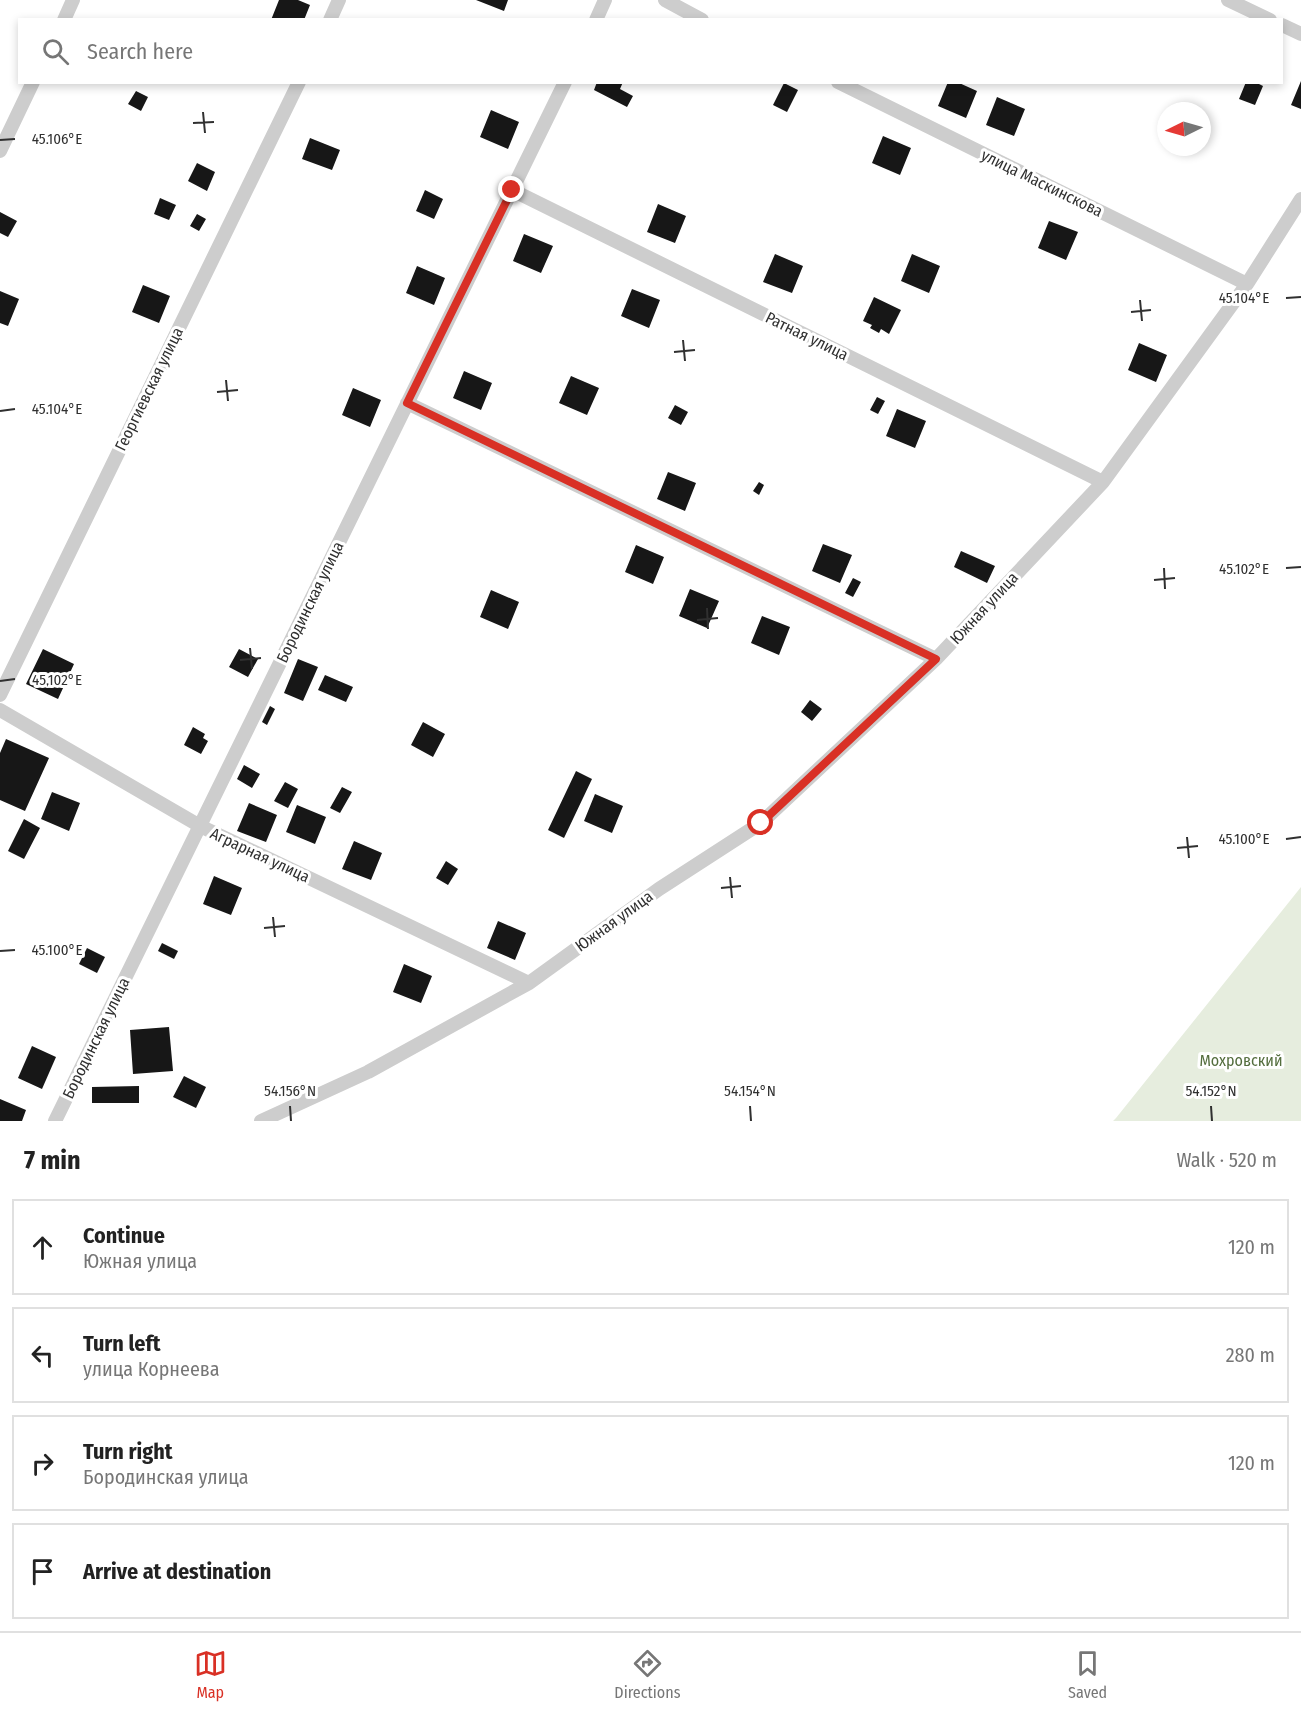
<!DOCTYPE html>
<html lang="en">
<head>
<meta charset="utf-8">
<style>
  :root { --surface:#fff; --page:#f2f2f2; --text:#222; --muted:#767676; --line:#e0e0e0; --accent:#d93025 }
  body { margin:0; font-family:"Fira Sans Condensed",sans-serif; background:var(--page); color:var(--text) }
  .compass { position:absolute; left:1157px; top:102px; width:54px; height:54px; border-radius:50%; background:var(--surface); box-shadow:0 3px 9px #0003; rotate:265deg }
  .stop { position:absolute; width:18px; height:18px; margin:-14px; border:4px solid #d93025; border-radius:50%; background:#fff }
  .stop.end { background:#d93025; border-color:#fff; box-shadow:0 2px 6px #0008 }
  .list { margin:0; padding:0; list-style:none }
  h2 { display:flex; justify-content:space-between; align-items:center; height:78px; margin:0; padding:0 24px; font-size:26px }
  h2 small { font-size:20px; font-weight:400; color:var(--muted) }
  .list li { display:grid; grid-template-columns:39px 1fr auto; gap:18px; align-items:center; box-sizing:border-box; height:96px; margin:0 12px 12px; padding:0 12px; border:2px solid var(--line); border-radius:0px }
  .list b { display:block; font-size:22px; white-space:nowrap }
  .list p { margin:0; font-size:20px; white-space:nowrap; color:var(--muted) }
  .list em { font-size:20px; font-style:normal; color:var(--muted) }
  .icon { flex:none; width:33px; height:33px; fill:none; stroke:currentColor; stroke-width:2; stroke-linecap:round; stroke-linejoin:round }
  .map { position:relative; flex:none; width:1301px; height:1121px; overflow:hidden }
  .search { position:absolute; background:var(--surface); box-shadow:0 3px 9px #0003; left:18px; right:18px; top:18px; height:66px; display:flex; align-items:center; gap:15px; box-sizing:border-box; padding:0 21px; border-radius:0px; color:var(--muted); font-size:22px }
  .sheet { height:510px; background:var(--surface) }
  nav { display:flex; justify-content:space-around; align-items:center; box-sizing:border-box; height:84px; border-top:2px solid var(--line); background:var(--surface); font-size:16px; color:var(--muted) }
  nav a { display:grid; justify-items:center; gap:3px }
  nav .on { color:var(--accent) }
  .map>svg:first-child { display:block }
  .green { fill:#e6edde }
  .building { fill:#171717 }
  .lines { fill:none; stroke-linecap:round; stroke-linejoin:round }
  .minor { stroke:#cdcdcd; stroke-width:14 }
  .route { stroke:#d93025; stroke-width:8 }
  .ticks { fill:none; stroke:#303030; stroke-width:2 }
  .labels { text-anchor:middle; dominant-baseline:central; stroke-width:6; stroke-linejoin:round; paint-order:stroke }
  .street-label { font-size:16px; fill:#303030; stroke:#fff }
  .park-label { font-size:16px; fill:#536d3d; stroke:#fff }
  .ticks-label { font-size:15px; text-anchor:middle; fill:#303030; stroke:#fff; stroke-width:6; stroke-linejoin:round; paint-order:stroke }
</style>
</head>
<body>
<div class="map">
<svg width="1301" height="1121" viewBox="0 0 1301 1121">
  <rect width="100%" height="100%" fill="#fff"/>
  <path class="green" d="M1301 887V1121H1113L1116 1118Z"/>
  <path class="building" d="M279 0H298L310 5 304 20H271Z
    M476 0H508L504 11Z
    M1301 81V109L1291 105Z
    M597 82H623L620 89 633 96 627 107 594 90Z
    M948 82H957L977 91 966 118 938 106Z
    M1246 82H1255L1263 86 1255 105 1239 99Z
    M784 83 798 90 787 112 773 105Z
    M136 91 148 97 141 111 128 104Z
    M997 97 1025 109 1014 136 986 125Z
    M491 110 519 122 508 149 480 137Z
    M883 136 911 148 900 175 872 163Z
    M310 138 340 150 332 170 302 159Z
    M197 163 215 172 207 191 188 181Z
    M425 190 443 199 434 219 416 211Z
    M160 198 176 205 169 220 154 214Z
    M658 204 686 216 675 243 647 232Z
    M0 212 17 221 8 237 0 233Z
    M197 214 206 219 199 231 190 226Z
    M1049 221 1078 232 1066 260 1038 248Z
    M524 234 553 246 541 273 513 261Z
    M775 254 803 266 792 293 763 282Z
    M912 254 940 266 929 293 901 281Z
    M417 266 445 278 434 305 406 293Z
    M143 285 170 296 159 323 132 312Z
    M632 289 660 300 649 328 621 316Z
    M0 291 19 299 8 326 0 323Z
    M874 297 901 310 889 334 881 329 879 333 870 328 872 325 863 321Z
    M1139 343 1167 355 1156 382 1128 370Z
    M464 371 492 383 481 410 453 398Z
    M571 376 599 388 587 415 559 403Z
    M353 388 381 400 370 427 342 415Z
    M877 397 885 401 878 414 870 410Z
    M675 405 688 412 681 425 668 418Z
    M897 409 926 421 915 448 886 436Z
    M668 472 696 483 685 511 657 499Z
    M759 482 764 485 759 495 753 491Z
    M823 544 852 555 840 583 812 571Z
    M636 545 664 557 653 584 625 572Z
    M961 551 995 566 987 583 954 567Z
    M853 578 861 582 853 597 845 593Z
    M690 589 719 601 707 628 679 616Z
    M491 590 519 602 508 629 480 617Z
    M762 616 790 627 779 655 751 643Z
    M43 649 74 664 58 699 26 684Z
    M239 649 258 659 248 677 229 667Z
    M298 659 318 667 303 701 284 693Z
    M325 675 353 687 346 702 318 690Z
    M810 700 822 709 812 721 801 712Z
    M270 706 275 709 267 725 262 722Z
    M423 722 445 734 433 757 411 745Z
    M193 727 205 734 203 738 208 741 201 754 184 745Z
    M6 739 49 758 25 811 0 800V753Z
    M244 765 260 774 252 788 237 779Z
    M576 771 592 779 564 838 548 830Z
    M285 782 298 789 288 808 274 801Z
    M342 787 352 792 340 813 330 808Z
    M52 792 80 803 69 831 41 819Z
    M595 794 623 806 612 833 584 821Z
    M249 803 277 815 266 842 237 831Z
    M297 805 326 817 315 844 286 832Z
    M24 819 40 828 24 859 8 851Z
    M354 841 382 853 371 880 342 869Z
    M446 861 458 869 448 885 436 878Z
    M214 876 242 888 231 915 203 904Z
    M498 921 526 933 515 960 487 948Z
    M162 943 178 951 174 959 158 951Z
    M87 948 105 957 97 973 79 964Z
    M404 964 432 976 421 1003 393 992Z
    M169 1027 173 1071 133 1074 130 1030Z
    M32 1046 56 1057 42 1089 18 1078Z
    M184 1076 206 1087 196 1108 173 1097Z
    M139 1086V1103H92V1087Z
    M0 1099 26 1110 22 1121H0Z"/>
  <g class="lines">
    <path class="minor" d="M665 0 702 20
      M1228 0 1270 20
      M64 20 73 0
      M330 20 339 0
      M596 20 605 0
      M1282 25 1301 34
      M838 82 1247 284
      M0 151 33 82
      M512 190 1103 482
      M407 403 936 659
      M0 695 299 82
      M0 710 200 826 529 983
      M55 1121 565 82
      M261 1121 368 1072 529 983 659 889 761 823 936 659 1103 482 1247 284 1301 199"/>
  </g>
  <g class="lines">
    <path class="route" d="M512 190 407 403 936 659 761 823"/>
  </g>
  <path class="ticks" d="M203 112 205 133M193 123 214 122M0 140 15 139M1286 298 1301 297M1140 300 1142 321M1131 312 1151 310M683 340 685 361M674 352 695 350M226 380 228 401M217 392 238 390M0 411 15 409M1164 568 1165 589M1286 568 1301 567M1154 580 1175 578M707 608 708 629M697 620 718 618M250 648 252 669M240 660 261 658M0 681 15 679M1187 837 1189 858M1286 839 1301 837M1177 848 1198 846M730 877 732 898M721 888 741 886M273 917 275 937M264 928 285 926M0 951 15 950M290 1106 291 1121M750 1106 751 1121M1211 1106 1212 1121"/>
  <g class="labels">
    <g class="street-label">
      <text transform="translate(1042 183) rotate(26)">улица Маскинскова</text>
      <text transform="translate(807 336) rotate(26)">Ратная улица</text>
      <text transform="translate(149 389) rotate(-64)">Георгиевская улица</text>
      <text transform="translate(310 602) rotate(-64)">Бородинская улица</text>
      <text transform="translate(984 608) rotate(-47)">Южная улица</text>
      <text transform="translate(260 855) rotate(25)">Аграрная улица</text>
      <text transform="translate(614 921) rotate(-36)">Южная улица</text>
      <text transform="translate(96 1038) rotate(-64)">Бородинская улица</text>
    </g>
    <g class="park-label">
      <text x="1241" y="1060">Мохровский</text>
    </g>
  </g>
  <g class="ticks-label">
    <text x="57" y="144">45.106°E</text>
    <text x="1244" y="303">45.104°E</text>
    <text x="57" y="414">45.104°E</text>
    <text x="1244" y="574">45.102°E</text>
    <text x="57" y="685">45.102°E</text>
    <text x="1244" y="844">45.100°E</text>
    <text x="57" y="955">45.100°E</text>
    <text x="290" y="1096">54.156°N</text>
    <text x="750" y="1096">54.154°N</text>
    <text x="1211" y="1096">54.152°N</text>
  </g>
</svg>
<svg class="compass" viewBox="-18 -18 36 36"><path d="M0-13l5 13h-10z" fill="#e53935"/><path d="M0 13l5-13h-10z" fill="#767676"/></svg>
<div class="stop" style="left:761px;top:823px"></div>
<div class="stop end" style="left:512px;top:190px"></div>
<div class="search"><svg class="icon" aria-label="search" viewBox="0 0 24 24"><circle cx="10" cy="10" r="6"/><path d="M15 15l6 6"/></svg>Search here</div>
</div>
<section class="sheet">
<h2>7 min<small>Walk · 520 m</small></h2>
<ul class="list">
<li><svg class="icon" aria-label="ahead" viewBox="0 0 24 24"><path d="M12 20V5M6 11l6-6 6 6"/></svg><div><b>Continue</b><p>Южная улица</p></div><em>120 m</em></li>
<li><svg class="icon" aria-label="left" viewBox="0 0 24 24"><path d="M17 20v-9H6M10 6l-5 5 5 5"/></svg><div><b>Turn left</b><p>улица Корнеева</p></div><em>280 m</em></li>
<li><svg class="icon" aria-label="right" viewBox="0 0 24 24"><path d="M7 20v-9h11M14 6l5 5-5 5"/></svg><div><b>Turn right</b><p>Бородинская улица</p></div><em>120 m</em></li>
<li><svg class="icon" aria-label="arrive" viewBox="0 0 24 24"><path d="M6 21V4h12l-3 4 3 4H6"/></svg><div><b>Arrive at destination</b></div></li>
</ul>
</section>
<nav>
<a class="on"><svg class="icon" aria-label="map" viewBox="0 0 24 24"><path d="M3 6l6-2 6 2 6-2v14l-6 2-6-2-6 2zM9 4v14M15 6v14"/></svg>Map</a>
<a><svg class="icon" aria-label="directions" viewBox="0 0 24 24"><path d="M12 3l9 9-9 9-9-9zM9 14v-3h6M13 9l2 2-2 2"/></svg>Directions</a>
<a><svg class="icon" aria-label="saved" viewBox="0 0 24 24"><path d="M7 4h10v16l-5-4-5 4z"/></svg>Saved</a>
</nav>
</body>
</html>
